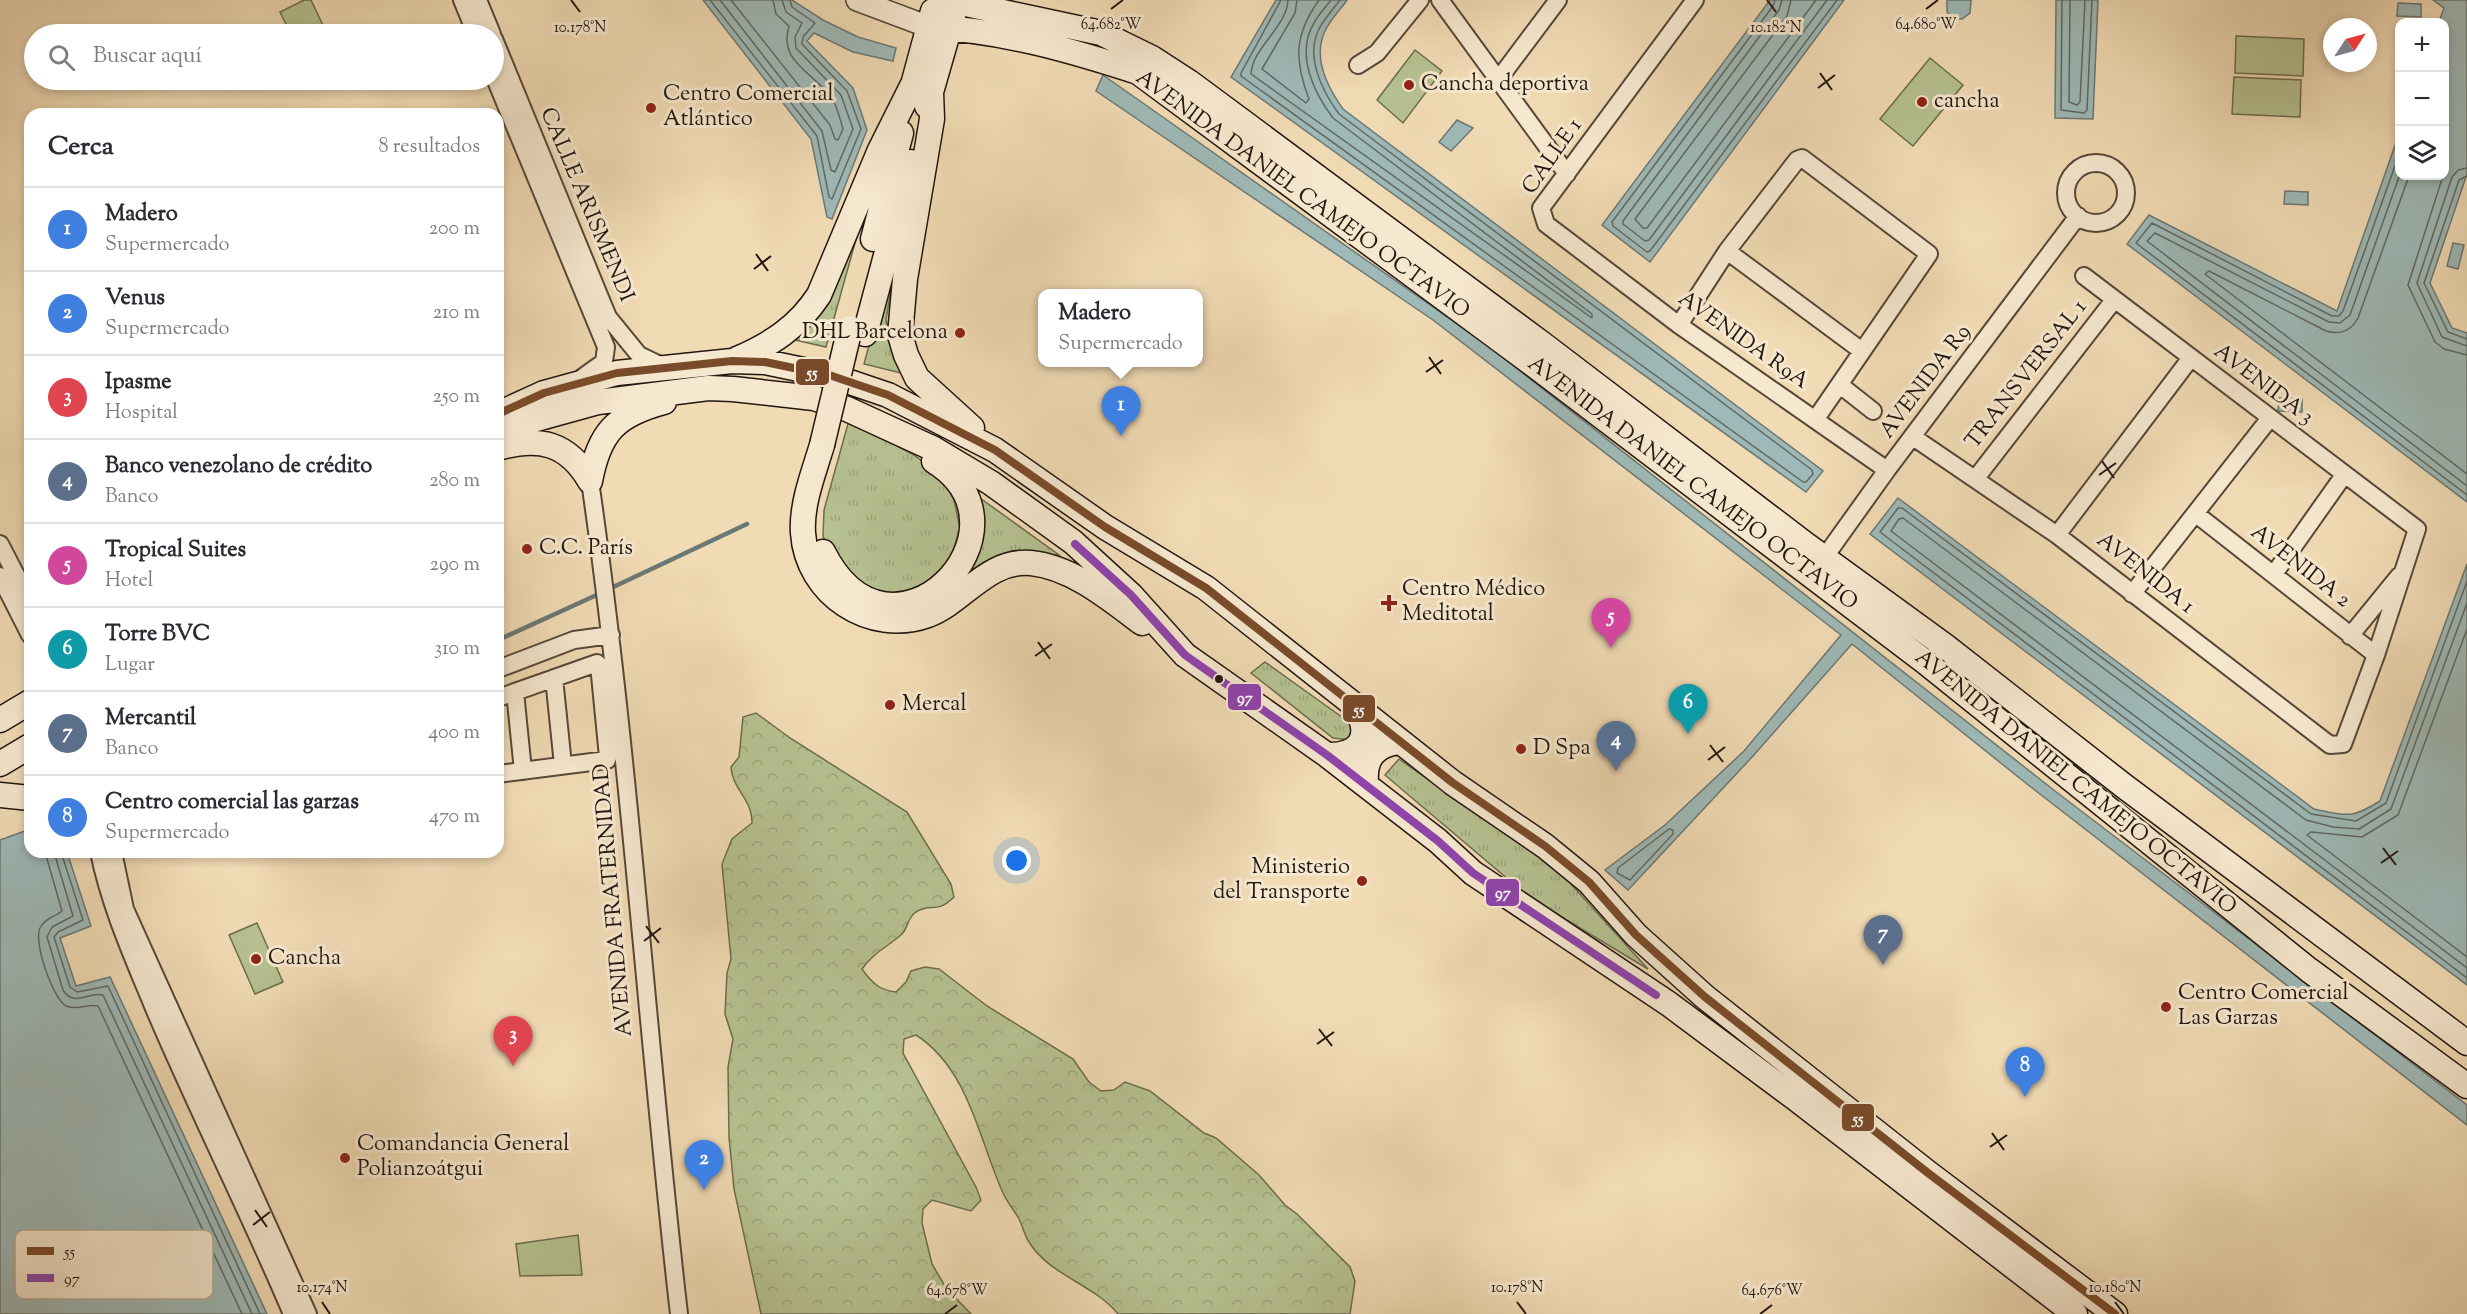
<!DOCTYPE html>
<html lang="es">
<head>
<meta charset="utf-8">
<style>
  :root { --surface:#fff; --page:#f2f2f3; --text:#2b2b33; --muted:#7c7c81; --line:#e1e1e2; --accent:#8f2418 }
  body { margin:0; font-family:"Sorts Mill Goudy",serif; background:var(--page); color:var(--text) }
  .controls { position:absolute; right:18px; top:18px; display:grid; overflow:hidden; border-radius:12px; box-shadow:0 3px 9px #0003 }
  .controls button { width:54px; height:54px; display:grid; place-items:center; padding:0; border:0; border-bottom:2px solid var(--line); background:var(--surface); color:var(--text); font:30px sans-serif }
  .compass { position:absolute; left:2323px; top:18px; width:54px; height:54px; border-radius:50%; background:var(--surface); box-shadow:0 3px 9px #0003; rotate:54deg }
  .you { position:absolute; left:1017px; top:861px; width:21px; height:21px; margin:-15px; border:4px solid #fff; border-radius:50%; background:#1a73e8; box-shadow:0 0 0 9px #1a73e833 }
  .badge { display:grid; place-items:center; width:39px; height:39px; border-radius:50%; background:var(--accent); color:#fff; font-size:20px; font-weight:700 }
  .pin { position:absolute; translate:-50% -50px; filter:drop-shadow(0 2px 3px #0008) }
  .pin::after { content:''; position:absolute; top:32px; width:21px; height:18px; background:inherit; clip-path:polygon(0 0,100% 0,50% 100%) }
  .popup { position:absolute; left:1038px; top:289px; width:165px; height:78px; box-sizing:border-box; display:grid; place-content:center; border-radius:12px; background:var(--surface); filter:drop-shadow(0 2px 4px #0005); font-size:20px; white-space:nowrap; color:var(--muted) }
  .popup b { font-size:22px; color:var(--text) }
  .popup::after { content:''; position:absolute; left:50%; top:100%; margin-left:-12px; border:12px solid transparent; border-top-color:var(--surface) }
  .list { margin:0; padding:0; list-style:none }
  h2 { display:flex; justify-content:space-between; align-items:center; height:78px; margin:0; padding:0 24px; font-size:26px }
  h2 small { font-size:20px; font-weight:400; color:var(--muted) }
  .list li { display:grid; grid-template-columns:39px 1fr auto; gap:18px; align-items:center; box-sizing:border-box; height:84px; padding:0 24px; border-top:2px solid var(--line) }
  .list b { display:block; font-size:22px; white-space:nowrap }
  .list p { margin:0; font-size:20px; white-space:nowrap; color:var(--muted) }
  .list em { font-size:20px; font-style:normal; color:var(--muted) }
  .icon { flex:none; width:33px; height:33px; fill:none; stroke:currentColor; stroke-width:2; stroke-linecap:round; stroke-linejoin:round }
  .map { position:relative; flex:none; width:2467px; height:1314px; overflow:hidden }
  .search { position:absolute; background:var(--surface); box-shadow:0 3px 9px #0003; left:24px; top:24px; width:480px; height:66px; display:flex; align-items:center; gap:15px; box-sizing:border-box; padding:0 21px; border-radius:33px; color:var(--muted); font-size:22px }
  .panel { position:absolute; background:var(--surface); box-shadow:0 3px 9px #0003; left:24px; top:108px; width:480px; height:750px; border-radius:18px }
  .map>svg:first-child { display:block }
  .green { fill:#b6c191; stroke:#6c6c50; stroke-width:1.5 }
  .forest { fill:url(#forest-crowns); stroke:#6c6c50; stroke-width:1.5 }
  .park { fill:url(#park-tufts); stroke:#6c6c50; stroke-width:1.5 }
  .water { fill:#9eb9b7; stroke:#6c7874; stroke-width:1.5 }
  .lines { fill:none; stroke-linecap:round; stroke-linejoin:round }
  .shore { stroke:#606864; stroke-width:1.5 }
  .stream { stroke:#6c7874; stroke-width:4.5 }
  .minor-casing { stroke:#564739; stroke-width:20 }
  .tertiary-casing { stroke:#564739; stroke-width:24 }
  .secondary-casing { stroke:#221610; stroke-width:27 }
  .minor { stroke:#f6e8cf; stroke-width:16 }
  .tertiary { stroke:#f6e8cf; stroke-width:21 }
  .secondary { stroke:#f6e8cf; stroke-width:24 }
  .secondary-bridge-casing { stroke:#221610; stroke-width:27; stroke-linecap:butt }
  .secondary-bridge { stroke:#f6e8cf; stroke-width:24 }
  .bus-1-casing { stroke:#f6e8cf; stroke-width:12 }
  .bus-2-casing { stroke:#f6e8cf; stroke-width:12 }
  .bus-1 { stroke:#7a4b2a; stroke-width:8 }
  .bus-2 { stroke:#8e44ad; stroke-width:8 }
  .ticks { fill:none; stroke:#221610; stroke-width:2 }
  .poi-dot { fill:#8f2418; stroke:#f6e8cf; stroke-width:2 }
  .bus-dot { fill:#221610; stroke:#f6e8cf; stroke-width:2 }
  .labels { text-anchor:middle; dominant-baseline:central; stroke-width:6; stroke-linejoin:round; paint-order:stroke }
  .poi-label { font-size:22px; fill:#221610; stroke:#f6e8cf; text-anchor:start }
  .street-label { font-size:22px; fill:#221610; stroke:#f6e8cf }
  .key { fill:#f6e8cf; stroke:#b6a996; stroke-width:1.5 }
  .key-label { font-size:16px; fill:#221610 }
  .ticks-label { font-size:15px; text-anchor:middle; fill:#221610; stroke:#f6e8cf; stroke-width:6; stroke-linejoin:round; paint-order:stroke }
  .line-badge { stroke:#f6e8cf; stroke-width:2 }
  .badge-label { font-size:16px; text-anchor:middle; font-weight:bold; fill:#fff }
</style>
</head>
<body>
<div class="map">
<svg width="2467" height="1314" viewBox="0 0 2467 1314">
  <defs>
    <pattern id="forest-crowns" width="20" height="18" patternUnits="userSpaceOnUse" patternTransform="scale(1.5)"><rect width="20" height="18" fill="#b6c191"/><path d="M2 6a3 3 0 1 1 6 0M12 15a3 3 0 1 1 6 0" fill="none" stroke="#9ca57c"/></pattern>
    <pattern id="park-tufts" width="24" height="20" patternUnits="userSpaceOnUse" patternTransform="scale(1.5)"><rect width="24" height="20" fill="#b6c191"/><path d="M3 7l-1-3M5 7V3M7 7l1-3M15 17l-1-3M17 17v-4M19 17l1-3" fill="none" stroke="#9ca57c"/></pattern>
  </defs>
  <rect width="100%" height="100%" fill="#f1dbb5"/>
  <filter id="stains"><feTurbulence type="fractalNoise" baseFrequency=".00333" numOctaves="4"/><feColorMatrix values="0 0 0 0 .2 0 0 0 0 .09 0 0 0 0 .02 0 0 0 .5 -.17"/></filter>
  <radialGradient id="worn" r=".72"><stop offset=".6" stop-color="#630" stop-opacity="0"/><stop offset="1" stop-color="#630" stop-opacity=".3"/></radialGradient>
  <path class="green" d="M304 0H311L327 34H291L280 12Z
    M2236 36 2304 39 2303 76 2235 73Z
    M1415 50 1442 71 1403 123 1377 100Z
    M1930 58 1963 85 1913 146 1880 119Z
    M2234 77 2301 80 2300 117 2232 114Z
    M257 923 283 982 255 994 229 935Z
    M578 1235 582 1275 520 1276 516 1244Z"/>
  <path class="forest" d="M756 713 790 738 907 812 951 884 954 897C936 915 932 902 916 912 907 918 908 929 901 935 887 947 873 953 862 969 872 983 879 990 896 992L906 982 911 971 925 967 939 969 987 1006 1073 1059 1089 1082 1101 1091 1114 1090 1125 1082 1150 1091 1204 1133 1216 1138 1259 1175 1285 1205 1297 1214 1350 1267 1355 1281 1350 1314H1118C1095 1285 1049 1275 1029 1242 1024 1234 1022 1224 1018 1217 1013 1209 1007 1202 1003 1193 979 1140 969 1069 916 1035L904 1039 903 1053 976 1187 981 1200 971 1211 932 1200 923 1209 922 1223 932 1264 946 1288 971 1314H761L734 1189 729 1137 728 1067 733 1039 725 1014 727 973 731 959 722 864 732 839 752 823C753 800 732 789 731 767L739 757 743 717Z"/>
  <path class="park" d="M867 200 826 347 795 340Z
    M901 228 886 320 901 373 864 364Z
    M849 420 914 455 940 475 954 500 960 528 953 551 941 573 918 590 887 597 865 592 832 558 823 536 824 510Z
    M980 498 1059 555 1007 554 968 573 980 534Z
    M1265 662 1353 725 1350 740 1333 738 1251 673Z
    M1399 759 1560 872 1648 969 1530 898 1385 775Z"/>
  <path class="water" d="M703 0H792L823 20 858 37 896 48 893 61 853 52 814 33 807 41 853 88 867 130 832 219 827 217 811 139Z
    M1276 0H1347C1340 10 1330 20 1325 31 1312 58 1328 88 1343 109L1823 471 1806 492 1231 77Z
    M1770 0H1844L1650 262 1602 225Z
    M1947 0H1971L1970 13 1962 19 1953 18 1947 12Z
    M2056 0H2098L2093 119 2055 118Z
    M2433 0H2467V174L2430 283 2452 328 2467 333V502L2127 244 2149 215 2337 311 2399 134 2400 176H2444V22H2439L2444 8Z
    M2398 3 2421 4V17L2397 16Z
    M1103 75 1487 345 2055 791 2467 1105V1125L2027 784 1852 644 1753 756 1628 890 1605 870 1665 825 1744 751 1841 635 1433 320 1096 91Z
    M1457 120 1473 128 1451 151 1439 142Z
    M2285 191 2308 192V205L2284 204Z
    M2453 243 2464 245 2458 269 2447 266Z
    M2279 398 2302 399V412L2278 411Z
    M1898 498 2314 809C2347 816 2352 819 2380 801L2467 564V985L1870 534Z
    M30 829V852H67L91 926 60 938 76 986 110 977 267 1314H0V840Z"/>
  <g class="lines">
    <path class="shore" d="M710 0 817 136 829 197 832 199 861 129 847 91 802 44 803 37 815 23 792 7 790 0
      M720 0 822 131 831 170 835 172 853 129 841 95 796 48 795 37 802 23 786 12 782 0
      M731 0 830 125 835 139 838 140 843 129C840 119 837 106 832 98 813 72 778 62 789 26L776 14 773 0
      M1281 0 1241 73V76L1803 482H1806L1813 474 1812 470 1339 114C1322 91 1304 55 1320 27 1326 17 1333 9 1340 0
      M1288 0C1287 27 1252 48 1251 74L1592 318V314L1333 118C1314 93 1295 54 1314 23 1318 15 1325 8 1331 0
      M1297 0 1295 13 1262 69 1306 103 1309 99C1294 60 1294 35 1319 0
      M1775 0 1773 6 1612 222 1613 226 1647 252 1650 251 1837 0
      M1782 0 1779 10 1623 221V224L1645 241 1649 240 1827 0
      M1791 0 1787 16 1635 219 1643 228H1647L1816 0
      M2062 0 2061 110 2084 113 2087 110 2092 0
      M2070 0 2069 102 2077 105 2080 102 2085 0
      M2400 152 2343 311 2339 316H2332L2152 223 2136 243 2467 495
      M2467 168 2458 170 2452 177 2417 283 2442 337 2467 346
      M2400 174 2350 315 2340 323 2329 322 2155 233 2147 241 2467 486
      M2409 176 2358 318C2351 331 2340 335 2326 331L2209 271 2205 274 2467 474
      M2443 176 2408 285 2435 342 2444 349 2467 355
      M2467 176 2459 180 2424 283 2448 332 2467 339
      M2467 581 2386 803 2356 821 2311 814 1902 508H1898L1880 532 2467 978
      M2467 603 2391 809 2359 829 2333 827 2306 820 1903 518 1899 519 1891 531 2467 968
      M2467 629 2398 815 2362 837 2311 832 2307 835 2467 957
      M1669 829 1673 830V834L1630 880 1617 873 1618 868Z
      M45 852 62 911C55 917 45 918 40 928 33 942 53 999 66 1006 78 1011 88 1003 98 1006L242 1314
      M54 852 73 916 52 927 47 937 63 990C74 1008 89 991 103 995L252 1314
      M61 852 83 920 58 932 54 937 70 987 77 992 108 986 260 1314"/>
    <path class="stream" d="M609 589 747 524
      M498 640 601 593"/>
    <g class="minor-casing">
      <path id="minor" d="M462 0 476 34
        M478 0 492 34
        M1440 0 1567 174
        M1695 0 1541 208 1546 224 1679 325 1887 470
        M494 39 608 317 639 355 664 367
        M1358 65 1377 53 1420 0
        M494 76 606 347 604 362 583 377
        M1498 80 1558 0
        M2066 193a30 30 0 1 1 60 0a30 30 0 1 1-60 0Z
        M1727 251 1862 351
        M1679 325 1727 251 1797 160 1802 158 1929 254 1815 420
        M1840 385 1873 411
        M1913 437 2057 535 2330 745 2343 744 2376 655 2417 529 2084 276
        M1976 478 2114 300
        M590 481C630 758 647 1037 679 1314
        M2196 514 2376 655
        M2057 535 2190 359
        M0 544 30 602
        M1819 565 1887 470 2078 216
        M2274 574 2344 475
        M0 576 30 635
        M2132 594 2270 418
        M2350 636 2399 576
        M498 669 574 640 611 635
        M554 678 563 765
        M515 692 523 771
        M498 698 597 663 599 665 608 757 607 760 498 774
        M99 852C110 906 132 955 153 1006 197 1110 248 1210 292 1314
        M113 852 125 909 308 1314"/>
    </g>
    <g class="tertiary-casing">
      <path id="tertiary" d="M857 0 929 27"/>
    </g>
    <g class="secondary-casing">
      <path id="secondary" d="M947 0 1101 33 1152 58 1189 82 1545 346 1805 544 1945 646 2124 786 2467 1043
        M929 27C1001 30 1070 50 1138 72L1526 359 1924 661 2309 970 2467 1086
        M931 92 932 119 905 279 900 335 906 355 917 378 972 428
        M910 96 933 11
        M927 106 954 12
        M873 239 901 133
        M865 334 911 162
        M737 359C772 344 798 327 819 295L880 150 914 82
        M498 414 544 393 617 373 732 361 765 362 832 376 888 395 995 450 1105 527 1206 588 1453 783 1545 846 1589 882 1636 935 1705 997 1928 1173 2115 1314
        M498 438 522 423 598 402 708 388 733 389 814 398 847 409 934 449 991 483 1073 542 1131 595 1185 655 1327 755 1438 841 1473 873 1669 1004 1795 1098 2075 1314
        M822 445C814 472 801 504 803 533 807 594 870 636 928 615 964 601 988 559 1031 563 1072 567 1110 599 1142 623
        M498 448C539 436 568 443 590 481
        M590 481C599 433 615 415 664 402
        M823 552C891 687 1043 529 934 461
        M0 720 30 702
        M1327 755C1359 756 1372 738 1357 710
        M0 764 30 746
        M1366 784C1364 759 1374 745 1399 742
        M0 795 30 798"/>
    </g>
    <use href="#minor" class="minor"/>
    <use href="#tertiary" class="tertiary"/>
    <use href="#secondary" class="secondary"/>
    <g class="secondary-bridge-casing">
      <path id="secondary-bridge" d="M822 445 850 328"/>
    </g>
    <use href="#secondary-bridge" class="secondary-bridge"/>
    <g class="bus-1-casing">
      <path id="bus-1" d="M498 414 544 393 617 373 732 361 765 362 832 376 888 395 995 450 1105 527 1206 588 1453 783 1545 846 1589 882 1636 935 1705 997 1928 1173 2115 1314"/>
    </g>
    <g class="bus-2-casing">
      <path id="bus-2" d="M1075 544 1131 595 1185 655 1327 755 1438 841 1473 873 1656 995"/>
    </g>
    <use href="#bus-1" class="bus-1"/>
    <use href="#bus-2" class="bus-2"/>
  </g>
  <path class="ticks" d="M571 0 580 12M1767 0 1776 12M1111 9 1123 0M1926 9 1938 0M1820 73 1832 90M1818 88 1835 75M756 254 768 271M754 269 771 256M1429 357 1441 374M1426 372 1443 360M2102 461 2114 478M2099 475 2116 463M1038 642 1050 659M1035 656 1052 644M1710 745 1723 762M1708 760 1725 747M2383 848 2396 865M2381 863 2398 851M646 926 659 943M644 941 661 928M1319 1029 1332 1046M1317 1044 1334 1032M1992 1133 2004 1150M1990 1147 2007 1135M255 1210 267 1227M253 1225 270 1212M322 1302 330 1314M1517 1302 1526 1314M2115 1302 2124 1314M945 1314 957 1305M1760 1314 1772 1305"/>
  <g class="poi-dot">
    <circle cx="1409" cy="85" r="6"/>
    <circle cx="1922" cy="102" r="6"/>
    <circle cx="651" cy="108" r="6"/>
    <circle cx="960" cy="333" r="6"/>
    <circle cx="527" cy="549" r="6"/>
    <path d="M1386 594h6v6h6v6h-6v6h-6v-6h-6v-6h6z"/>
    <circle cx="890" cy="705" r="6"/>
    <circle cx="1521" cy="749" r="6"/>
    <circle cx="1362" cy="881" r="6"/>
    <circle cx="256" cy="959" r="6"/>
    <circle cx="2166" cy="1007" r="6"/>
    <circle cx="345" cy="1158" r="6"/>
  </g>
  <circle class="bus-dot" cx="1219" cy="679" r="5"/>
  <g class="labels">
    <g class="poi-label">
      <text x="1421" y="85">Cancha deportiva</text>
      <text x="663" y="95">Centro Comercial<tspan x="663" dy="25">Atlántico</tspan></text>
      <text x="1934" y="102">cancha</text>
      <text x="948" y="333" text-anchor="end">DHL Barcelona</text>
      <text x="539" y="549">C.C. París</text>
      <text x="1402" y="590">Centro Médico<tspan x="1402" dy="25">Meditotal</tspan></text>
      <text x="902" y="705">Mercal</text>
      <text x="1533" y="749">D Spa</text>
      <text x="1350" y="868" text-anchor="end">Ministerio<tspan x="1350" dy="25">del Transporte</tspan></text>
      <text x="268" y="959">Cancha</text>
      <text x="2178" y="994">Centro Comercial<tspan x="2178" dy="25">Las Garzas</tspan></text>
      <text x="357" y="1145">Comandancia General<tspan x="357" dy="25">Polianzoátgui</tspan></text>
    </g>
    <g class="street-label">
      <text transform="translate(1553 157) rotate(-55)">CALLE 1</text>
      <text transform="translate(1302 195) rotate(36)">AVENIDA DANIEL CAMEJO OCTAVIO</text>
      <text transform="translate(586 205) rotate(67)">CALLE ARISMENDI</text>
      <text transform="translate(1743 341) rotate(35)">AVENIDA R9A</text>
      <text transform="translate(2027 375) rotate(-52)">TRANSVERSAL 1</text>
      <text transform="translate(1926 382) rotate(-53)">AVENIDA R9</text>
      <text transform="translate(2263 385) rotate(37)">AVENIDA 3</text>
      <text transform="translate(1692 484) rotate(37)">AVENIDA DANIEL CAMEJO OCTAVIO</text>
      <text transform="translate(2300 567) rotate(38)">AVENIDA 2</text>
      <text transform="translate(2145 574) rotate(38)">AVENIDA 1</text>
      <text transform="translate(2075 783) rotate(39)">AVENIDA DANIEL CAMEJO OCTAVIO</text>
      <text transform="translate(614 900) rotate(-95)">AVENIDA FRATERNIDAD</text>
    </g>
  </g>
  <rect x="15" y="1230" width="198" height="69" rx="9" class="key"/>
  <rect x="27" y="1247" width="27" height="8" fill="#7a4b2a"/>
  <rect x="27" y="1274" width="27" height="8" fill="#8e44ad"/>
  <g class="key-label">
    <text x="64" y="1257">55</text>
    <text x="64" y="1284">97</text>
  </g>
  <g class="ticks-label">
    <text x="1926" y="29">64.680°W</text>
    <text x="1111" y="29">64.682°W</text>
    <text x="580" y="32">10.178°N</text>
    <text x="1776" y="32">10.182°N</text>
    <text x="322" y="1292">10.174°N</text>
    <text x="1517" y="1292">10.178°N</text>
    <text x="2115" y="1292">10.180°N</text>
    <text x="957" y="1295">64.678°W</text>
    <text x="1772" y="1295">64.676°W</text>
  </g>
  <g class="line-badge">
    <rect x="795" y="358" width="35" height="28" rx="6" fill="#7a4b2a"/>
    <rect x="1227" y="683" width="35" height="28" rx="6" fill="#8e44ad"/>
    <rect x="1342" y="694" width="34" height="29" rx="6" fill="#7a4b2a"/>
    <rect x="1485" y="878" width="35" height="29" rx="6" fill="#8e44ad"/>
    <rect x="1841" y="1103" width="34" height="29" rx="6" fill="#7a4b2a"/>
  </g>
  <g class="badge-label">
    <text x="812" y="378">55</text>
    <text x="1245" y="703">97</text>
    <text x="1359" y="715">55</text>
    <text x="1503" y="898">97</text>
    <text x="1858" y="1124">55</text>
  </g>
  <rect width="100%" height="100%" filter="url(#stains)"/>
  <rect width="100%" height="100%" fill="url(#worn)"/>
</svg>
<div class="controls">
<button>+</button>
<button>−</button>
<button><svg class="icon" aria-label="layers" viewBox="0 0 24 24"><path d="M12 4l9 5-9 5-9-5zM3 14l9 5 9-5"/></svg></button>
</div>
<svg class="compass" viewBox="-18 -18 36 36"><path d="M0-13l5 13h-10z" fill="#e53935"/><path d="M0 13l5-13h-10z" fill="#7c7c81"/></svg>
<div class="you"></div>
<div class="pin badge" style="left:1121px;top:436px;background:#3f7fe0">1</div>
<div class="popup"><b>Madero</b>Supermercado</div>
<div class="pin badge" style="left:704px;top:1190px;background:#3f7fe0">2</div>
<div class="pin badge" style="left:513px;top:1066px;background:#e0444e">3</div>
<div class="pin badge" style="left:1616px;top:771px;background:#5c6f8a">4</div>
<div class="pin badge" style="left:1611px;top:648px;background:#d1479c">5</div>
<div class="pin badge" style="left:1688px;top:734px;background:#0f9aa8">6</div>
<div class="pin badge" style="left:1883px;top:965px;background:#5c6f8a">7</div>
<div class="pin badge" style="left:2025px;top:1097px;background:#3f7fe0">8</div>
<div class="search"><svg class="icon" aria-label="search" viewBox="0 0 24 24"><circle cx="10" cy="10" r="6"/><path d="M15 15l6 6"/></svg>Buscar aquí</div>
<section class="panel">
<h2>Cerca<small>8 resultados</small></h2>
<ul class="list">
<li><span class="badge" style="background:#3f7fe0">1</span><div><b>Madero</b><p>Supermercado</p></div><em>200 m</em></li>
<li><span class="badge" style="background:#3f7fe0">2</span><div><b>Venus</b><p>Supermercado</p></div><em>210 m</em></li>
<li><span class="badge" style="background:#e0444e">3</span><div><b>Ipasme</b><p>Hospital</p></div><em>250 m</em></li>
<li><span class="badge" style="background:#5c6f8a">4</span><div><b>Banco venezolano de crédito</b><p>Banco</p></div><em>280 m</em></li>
<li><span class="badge" style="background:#d1479c">5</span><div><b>Tropical Suites</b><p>Hotel</p></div><em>290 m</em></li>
<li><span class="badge" style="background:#0f9aa8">6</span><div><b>Torre BVC</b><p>Lugar</p></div><em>310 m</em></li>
<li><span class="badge" style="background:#5c6f8a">7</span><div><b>Mercantil</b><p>Banco</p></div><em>400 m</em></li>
<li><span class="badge" style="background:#3f7fe0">8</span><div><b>Centro comercial las garzas</b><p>Supermercado</p></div><em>470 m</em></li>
</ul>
</section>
</div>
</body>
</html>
